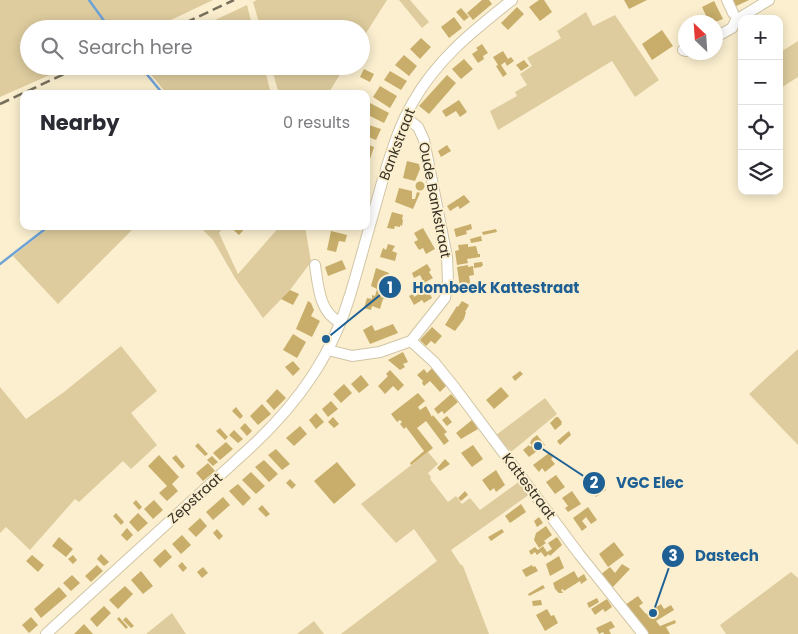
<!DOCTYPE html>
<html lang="en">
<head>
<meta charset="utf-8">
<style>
  :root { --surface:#fff; --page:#f7f7f7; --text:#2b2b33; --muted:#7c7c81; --line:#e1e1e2 }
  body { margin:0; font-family:Poppins,sans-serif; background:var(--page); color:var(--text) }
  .controls { position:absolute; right:15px; top:15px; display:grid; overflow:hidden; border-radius:10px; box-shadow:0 2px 12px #0003 }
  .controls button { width:45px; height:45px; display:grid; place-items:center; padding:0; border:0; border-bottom:1px solid var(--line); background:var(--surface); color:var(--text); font:25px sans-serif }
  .compass { position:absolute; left:678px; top:15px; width:45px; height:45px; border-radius:50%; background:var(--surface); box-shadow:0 2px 12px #0003; rotate:335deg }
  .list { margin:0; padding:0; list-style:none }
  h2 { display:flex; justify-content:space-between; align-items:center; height:65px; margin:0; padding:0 20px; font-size:21px }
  h2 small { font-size:16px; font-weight:400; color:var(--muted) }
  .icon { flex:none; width:28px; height:28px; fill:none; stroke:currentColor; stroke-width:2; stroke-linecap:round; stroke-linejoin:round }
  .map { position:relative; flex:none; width:798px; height:634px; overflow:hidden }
  .search { position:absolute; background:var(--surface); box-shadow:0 2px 12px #0003; left:20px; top:20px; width:350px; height:55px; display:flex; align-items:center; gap:12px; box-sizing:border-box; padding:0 18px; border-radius:28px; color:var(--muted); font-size:19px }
  .panel { position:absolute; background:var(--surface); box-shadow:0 2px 12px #0003; left:20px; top:90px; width:350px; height:140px; border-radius:10px }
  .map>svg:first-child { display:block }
  .green { fill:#decc9e }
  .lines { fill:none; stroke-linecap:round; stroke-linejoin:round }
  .stream { stroke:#6fa3d5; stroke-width:2.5 }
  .building { fill:#c8ae6a }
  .minor-casing { stroke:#d1c5a6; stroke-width:12 }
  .minor { stroke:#fff; stroke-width:10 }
  .rail { stroke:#77705d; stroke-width:2.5; stroke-dasharray:10 5; stroke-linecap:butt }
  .labels { text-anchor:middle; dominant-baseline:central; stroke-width:4; stroke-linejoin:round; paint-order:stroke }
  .street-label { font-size:14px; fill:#363125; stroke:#fbefcf }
  .leader { fill:none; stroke:#1e5f94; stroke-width:2 }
  .callout-dot { fill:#1e5f94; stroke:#fbefcf; stroke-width:2 }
  .mark-label { font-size:15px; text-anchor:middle; font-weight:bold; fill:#fff }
  .callout-label { font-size:15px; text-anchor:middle; font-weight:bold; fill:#1e5f94; stroke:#fbefcf; stroke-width:4; stroke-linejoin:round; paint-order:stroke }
</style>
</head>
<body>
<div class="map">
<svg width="798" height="634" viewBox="0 0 798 634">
  <rect width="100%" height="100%" fill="#fbefcf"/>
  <path class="green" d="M0 0H213L152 29H29V66H70L0 97Z
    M257 0H387L361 41V29H261L253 2Z
    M399 0H410L429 22 422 28Z
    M247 5 253 29H196Z
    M586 12 593 26 615 15 659 80 635 97 612 61 498 130 490 111 517 96 515 92 527 85 520 74 532 66 527 58 561 38 557 31Z
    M798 41V77L779 89V53Z
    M144 66H264L271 94H167Z
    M271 66H345L328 94H279Z
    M51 226H136L58 304 13 256Z
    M199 226H225L219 233 238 274 280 226H305L311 262 290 290 263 318 235 278 213 240Z
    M121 346 157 391 131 413 157 445 131 469 123 461 79 502 75 499 30 550 6 527 0 533V387L26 419 64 392Z
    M798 349V445L749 394Z
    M545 398 557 414 511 452 496 435Z
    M428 452 438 464 428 473 431 477 430 479 448 502 456 496 462 504 470 498 480 510 520 481 530 494 451 550 460 564 463 566 489 634H341L437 561 414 529 396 543 361 504Z
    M791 572 798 578V634H726L720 625Z
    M172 613 186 634H146Z
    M314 621 324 634H297Z"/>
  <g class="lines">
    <path class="stream" d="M89 0 110 29
      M140 66 163 94
      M0 264 49 226"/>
  </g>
  <path class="building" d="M482 0H489L492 4 473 20 467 13Z
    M539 0H544L552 12 540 21 529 7Z
    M624 0H647L629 9Z
    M729 0H749L732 8Z
    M714 1 723 19 715 22H709L702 7Z
    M517 7 524 14 508 30 501 23Z
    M461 8 469 17 464 21 456 12Z
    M454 17 462 28 449 38 441 27Z
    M662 30 673 46 652 60 642 44Z
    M421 38 431 47 420 59 410 49Z
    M482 44 488 53 483 56 484 59 478 63 472 54 478 50 476 48Z
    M503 51 508 59 511 57 514 61 507 66 505 62 501 65 507 74 503 77 496 66 498 65 493 57Z
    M404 55 417 66 409 76 395 65Z
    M464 59 473 69 461 79 452 69Z
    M524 60 529 66 521 71 516 65Z
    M364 69 374 74 370 82 360 77Z
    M390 71 407 81 401 90 384 80Z
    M447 75 456 83 429 114 419 106Z
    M380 86 397 96 390 108 373 97Z
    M459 100 467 112 460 117 456 111 446 117 442 111Z
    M370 103 389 113 384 123 366 114Z
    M369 125 381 129 376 140 366 136Z
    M366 144 374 147 370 159 366 157Z
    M447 145 451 151 441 157 438 151Z
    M407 161 419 164 420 169 415 181 403 178Z
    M415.5 186a4.5 4.5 0 1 1 9 0a4.5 4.5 0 1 1-9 0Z
    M399 188 412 191V199H415L417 192 420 193 413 209 395 202Z
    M464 195 470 202 460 209 458 206 450 211 447 206Z
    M392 212 403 215 402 219 403 220 402 226 400 225V227L395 226 394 229 387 228Z
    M471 224 472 229 466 231 467 234 456 237 454 229Z
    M229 226H247L239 235Z
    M423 228 435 249 426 254 423 248 419 250 414 242 418 240 414 233Z
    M496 229 497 232 483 235 482 232Z
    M331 231 347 235 345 242 339 241 336 252 327 250Z
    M481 236 482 241 471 243 470 239Z
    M388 244 395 246 392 251 397 253 395 261 380 257 383 248 386 250Z
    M468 244V247L476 246 478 254H480V257L467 259 468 263 457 265 455 251 459 250 458 245Z
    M342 260 346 269 328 276 325 267Z
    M481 262H482L483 265 481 267 474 268V263Z
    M427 264 431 270 429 272 433 278 424 283 420 275 414 278 412 273Z
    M468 265V267L473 266 474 275 469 276 471 287 460 288 457 267Z
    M376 268 389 273 388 278H391L387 291H388L386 299H383L380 309 372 306 371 310 364 308 367 298 372 299V295L375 296 377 289 371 286Z
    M427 289 432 298 424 303 422 300 414 305 409 296 413 294 414 297Z
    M290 290 299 294 293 305 281 299Z
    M308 301 311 303 314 310 311 316 320 321 312 337 296 329Z
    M462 301 469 305 465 312H466L464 319 455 331 445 325 457 306 458 307Z
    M393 324 398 333 370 344 363 330 372 325 375 331Z
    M432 327 442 336 435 344 431 341 426 346 420 340Z
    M293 334 306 342 297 358 283 350Z
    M403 352 408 362 403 364 405 367 400 370 388 360Z
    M293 361 300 369 293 376 285 367Z
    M433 367 448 384 440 392 430 381 424 386 422 383 423 381 417 375 424 369 427 373Z
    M390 370 404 385 398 391 393 386 385 394 378 386 388 376 386 374Z
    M520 371 523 374 515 381 512 377Z
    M361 375 369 385 359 393 351 384Z
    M344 384 352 393 341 403 333 394Z
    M501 387 509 396 494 409 486 400Z
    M277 389 286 398 274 410 266 401Z
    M418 393 425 401 418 407 420 410 426 406 432 417 433 415 447 432 444 434 449 441 444 445 426 421 417 428 433 448 411 465 410 463 424 451 406 427 404 429 400 424 402 422 400 420 397 422 391 414Z
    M451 394 458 402 444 414 442 411 438 414 434 409Z
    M331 401 338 409 328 417 322 409Z
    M262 404 271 414 258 425 250 416Z
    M236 407 243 416 240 419 232 411Z
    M316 413 324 422 316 429 309 420Z
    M447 416 452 422 447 426 442 420Z
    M333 417 339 424 334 428 328 422Z
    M556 417H558L562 422 561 423 562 424 555 430 550 423Z
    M472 420 478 429 461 439 456 433Z
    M245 423 252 431 247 436 240 428Z
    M300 426 307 434 294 446 286 438Z
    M220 428 228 437 225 440 216 431Z
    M234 430 243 439 238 443 229 435Z
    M569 431 571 435 560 445 557 441Z
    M537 435 545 445 529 457 523 450 529 445 530 447 532 445 530 443 532 439Z
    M226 442 233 449 220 460 213 453Z
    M198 443 208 454 205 456 195 446Z
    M473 445 483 459 472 467 461 453Z
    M276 449 290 464 282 470 268 455Z
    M549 453 553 457 551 459 555 464 545 472 542 468 539 472 533 465Z
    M159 455 179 477 172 484 178 491 167 501 159 493 167 486 148 466Z
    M176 455 185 466 182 469 172 458Z
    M212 456 218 462 213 466 207 460Z
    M445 459 450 464 440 471 437 468Z
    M264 460 278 474 269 482 255 467Z
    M337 462 356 485 334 504 314 481Z
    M208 463 215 471 203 481 196 473Z
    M496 470 505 485 496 492 494 488 490 491 482 480Z
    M251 472 265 486 256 494 242 480Z
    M556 475 565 487 555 494 546 482Z
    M290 479 296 485 292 489 286 483Z
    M238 484 251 498 243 506 229 491Z
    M603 485 606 490 596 497 593 492Z
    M465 491 468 495 461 501 458 498Z
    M572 491 581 504 568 512 565 508 568 506 562 498Z
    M223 497 230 505 213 520 206 512Z
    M136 500 142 507 139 510 133 503Z
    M154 500 163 510 153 519 144 509Z
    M521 504 526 512 510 523 505 516Z
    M262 505 270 514 266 517 258 509Z
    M588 507 597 520 591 524 586 517 582 521 587 527 582 531 573 518Z
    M116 513 124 522 121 525 113 516Z
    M138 513 148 523 138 532 129 522Z
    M539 517 543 523 537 527 534 521Z
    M200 518 207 526 196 537 188 529Z
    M546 526 552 535 544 541 546 543 539 548 534 540 536 533Z
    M127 528 133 535 127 541 121 535Z
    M217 529 223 536 219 540 213 533Z
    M502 529 504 532 491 541 488 537Z
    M182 535 191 545 181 554 172 544Z
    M59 537 73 549 66 557 52 546Z
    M557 537 562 545 550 556 549 554 545 557 541 552 537 555 535 552 531 555 529 551 535 547 538 550 543 546 547 552 552 549 548 543Z
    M614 542 624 555 608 567 599 554Z
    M165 549 172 557 160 568 153 560Z
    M101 554 109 562 104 566 97 559Z
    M32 555 44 565 38 572 26 561Z
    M73 555 77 560 73 564 68 559Z
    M559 556 564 568 550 576 546 564Z
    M182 562 187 568 183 572 178 566Z
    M622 564 630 569 611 589 600 575 610 567 615 573Z
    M97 565 103 571 91 582 85 576Z
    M532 565 533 567 535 566 538 571 526 577 522 570Z
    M203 567 208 573 202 578 197 572Z
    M141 571 153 586 143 594 131 580Z
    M574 571 578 578 584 574 587 580 581 584 580 581 564 591 563 589 561 590 563 593H559L555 589 553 583Z
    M72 575 80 583 71 591 63 583Z
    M543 585 545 588 529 596 528 594Z
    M125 586 133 594 118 609 109 600Z
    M59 587 67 596 41 618 34 609Z
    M638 596 643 603 639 606 646 614 661 604 664 609 671 605 674 610 656 621 660 626 675 620 676 623 666 627 670 634H648L625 605Z
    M597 598 599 602 589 608 587 603Z
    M607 599 612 607 605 612 603 609 595 615 591 609Z
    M541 600 542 605 533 606 532 601Z
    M104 606 111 613 97 627 90 619Z
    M547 609 551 616 554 615 558 623 545 631 536 615Z
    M31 617 38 625 29 633 22 625Z
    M119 617 128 627 126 629 117 619Z
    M126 617 134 626 131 628 123 620Z
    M611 621 615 627 609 630 611 634H604L603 632 599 634 596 628Z
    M84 624 93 634H74Z"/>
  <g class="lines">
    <g class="minor-casing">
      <path id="minor" d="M727 0 733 13
        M716 37 732 28 736 20 769 0
        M683 50 686 51
        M315 265C318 284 319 313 340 322
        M411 341 434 362 455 388 579 554 643 634
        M328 350 352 356 380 352 411 341 445 298 448 281 447 257 424 140 418 127 405 117
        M46 634 252 446C299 402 333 354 351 292 362 255 372 217 383 179 391 153 399 126 413 102 437 59 474 30 512 0"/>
    </g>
    <use href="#minor" class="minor"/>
    <path class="rail" d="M172 29 234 0
      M0 104 81 66"/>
  </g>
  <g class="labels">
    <g class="street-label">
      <text transform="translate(397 144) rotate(-69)">Bankstraat</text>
      <text transform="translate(435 200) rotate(79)">Oude Bankstraat</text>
      <text transform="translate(529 486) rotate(53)">Kattestraat</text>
      <text transform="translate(195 498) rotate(-42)">Zepstraat</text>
    </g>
  </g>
  <path class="leader" d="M326 339L390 287M538 446L594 483M653 613L673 556"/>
  <g class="callout-dot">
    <circle cx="326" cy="339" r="5"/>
    <circle cx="538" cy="446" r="5"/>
    <circle cx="653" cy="613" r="5"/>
    <circle cx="390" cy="287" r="12"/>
    <circle cx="594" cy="483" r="12"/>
    <circle cx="673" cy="556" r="12"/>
  </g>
  <g class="mark-label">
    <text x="390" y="293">1</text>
    <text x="594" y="488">2</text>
    <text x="673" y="561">3</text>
  </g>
  <g class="callout-label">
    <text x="496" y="293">Hombeek Kattestraat</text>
    <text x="650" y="488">VGC Elec</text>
    <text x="727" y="561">Dastech</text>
  </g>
</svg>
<div class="controls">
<button>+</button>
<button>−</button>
<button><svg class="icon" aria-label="locate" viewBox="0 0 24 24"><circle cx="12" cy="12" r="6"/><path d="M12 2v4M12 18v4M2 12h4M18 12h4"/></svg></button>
<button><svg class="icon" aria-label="layers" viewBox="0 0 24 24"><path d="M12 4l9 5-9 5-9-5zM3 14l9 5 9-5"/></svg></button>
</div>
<svg class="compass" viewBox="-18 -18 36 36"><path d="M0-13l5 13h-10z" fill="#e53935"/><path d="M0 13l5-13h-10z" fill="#7c7c81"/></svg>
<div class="search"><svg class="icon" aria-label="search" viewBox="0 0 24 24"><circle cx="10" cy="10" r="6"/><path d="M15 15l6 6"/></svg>Search here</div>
<section class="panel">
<h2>Nearby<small>0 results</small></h2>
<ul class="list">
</ul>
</section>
</div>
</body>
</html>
